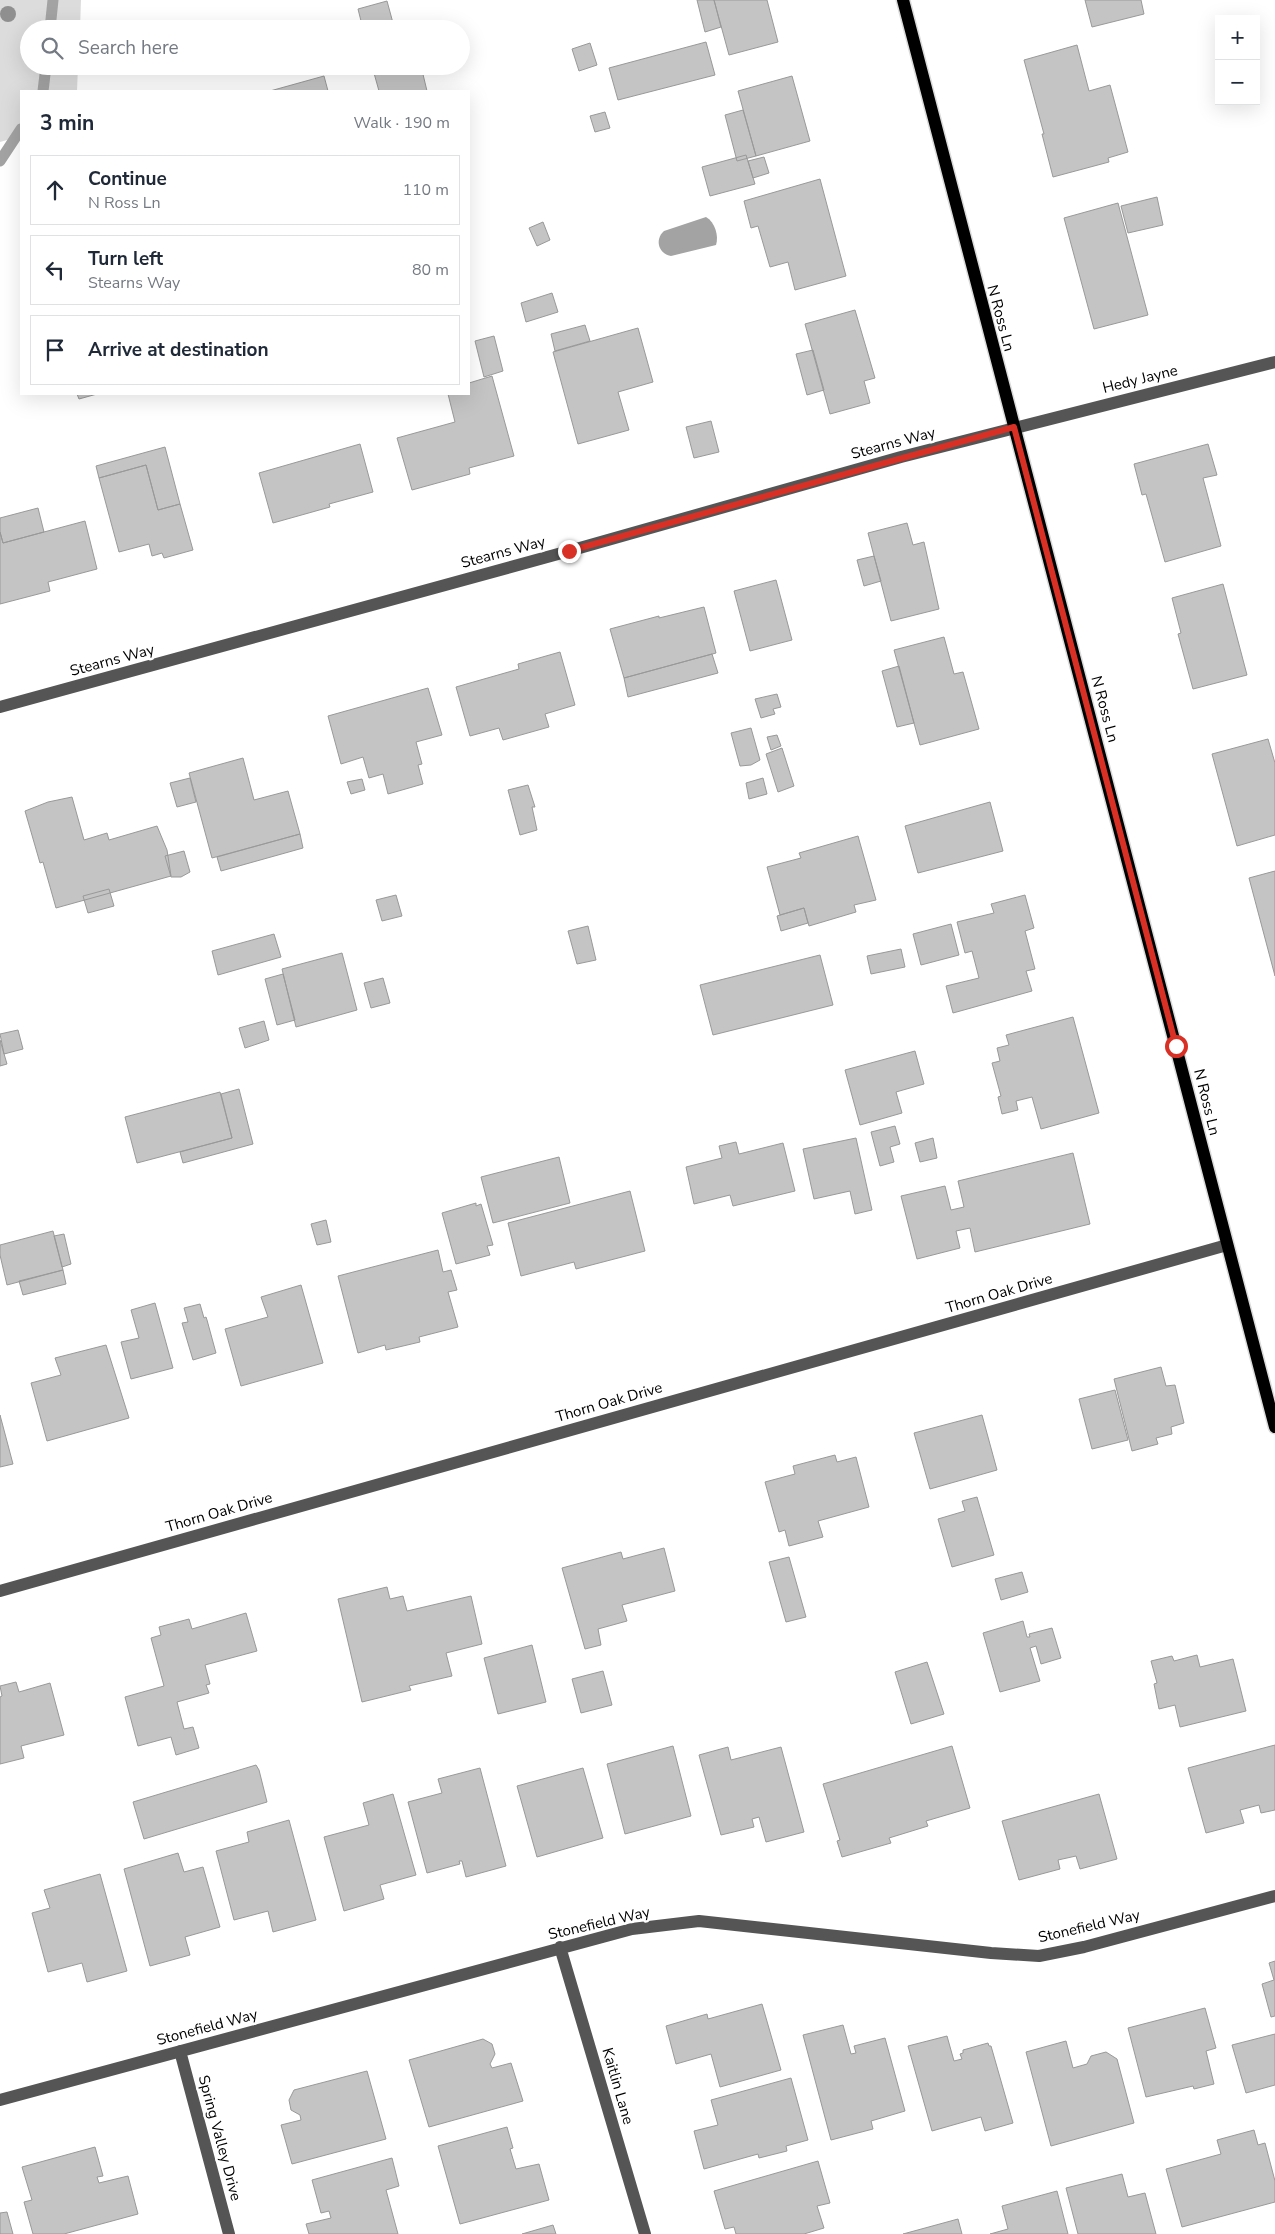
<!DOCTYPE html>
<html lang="en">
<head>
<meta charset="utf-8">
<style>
  :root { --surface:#fff; --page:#f2f2f3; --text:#1f2937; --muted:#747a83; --line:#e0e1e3 }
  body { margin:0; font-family:"Nunito Sans",sans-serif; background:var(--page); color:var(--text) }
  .controls { position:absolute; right:15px; top:15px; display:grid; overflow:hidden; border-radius:0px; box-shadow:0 5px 20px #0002 }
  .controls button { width:45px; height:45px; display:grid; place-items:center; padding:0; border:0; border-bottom:1px solid var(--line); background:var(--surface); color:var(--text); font:25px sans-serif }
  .stop { position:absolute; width:15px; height:15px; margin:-11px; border:4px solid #d93025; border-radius:50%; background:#fff }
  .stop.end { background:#d93025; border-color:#fff; box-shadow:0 1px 5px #0008 }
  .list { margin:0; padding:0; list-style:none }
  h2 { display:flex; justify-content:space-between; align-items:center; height:65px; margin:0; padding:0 20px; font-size:21px }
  h2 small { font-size:16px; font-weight:400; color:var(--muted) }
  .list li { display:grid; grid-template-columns:32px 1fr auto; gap:15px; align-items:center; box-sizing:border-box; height:70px; margin:0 10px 10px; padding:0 10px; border:1px solid var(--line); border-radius:0px }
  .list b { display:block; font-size:19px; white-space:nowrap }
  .list p { margin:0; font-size:16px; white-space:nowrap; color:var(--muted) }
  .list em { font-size:16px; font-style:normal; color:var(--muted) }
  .icon { flex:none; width:28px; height:28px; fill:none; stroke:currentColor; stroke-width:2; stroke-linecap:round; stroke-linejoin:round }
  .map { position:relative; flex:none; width:1275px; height:2234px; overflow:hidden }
  .search { position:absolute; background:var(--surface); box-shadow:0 5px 20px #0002; left:20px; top:20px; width:450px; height:55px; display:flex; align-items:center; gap:12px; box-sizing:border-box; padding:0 18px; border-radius:28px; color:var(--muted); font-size:19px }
  .panel { position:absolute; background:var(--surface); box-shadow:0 5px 20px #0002; left:20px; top:90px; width:450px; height:305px; border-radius:0px }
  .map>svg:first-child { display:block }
  .green { fill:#dcdcdc }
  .water { fill:#a3a3a3 }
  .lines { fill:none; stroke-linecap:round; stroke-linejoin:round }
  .stream { stroke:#a3a3a3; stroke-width:11 }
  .building { fill:#c4c4c4; stroke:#999 }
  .major-casing { stroke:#dbdbdb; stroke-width:15 }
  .minor { stroke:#555; stroke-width:12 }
  .major { stroke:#000; stroke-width:12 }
  .tree { fill:#8f8f8f }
  .route { stroke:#d93025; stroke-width:6 }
  .labels { text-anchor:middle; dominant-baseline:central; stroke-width:5; stroke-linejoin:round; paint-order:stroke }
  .street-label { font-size:15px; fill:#000; stroke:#fff }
</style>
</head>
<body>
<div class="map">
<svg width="1275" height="2234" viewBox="0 0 1275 2234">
  <rect width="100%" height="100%" fill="#fff"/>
  <path class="green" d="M0 0H81L80 29H29V66H78L77 91H21V136L0 142Z"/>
  <path class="water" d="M706 217C715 222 719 236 716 245L671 256C659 254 654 240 664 231Z"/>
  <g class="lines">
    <path class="stream" d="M50 29 53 0
      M43 91 46 66
      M0 161 21 129"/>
  </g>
  <path class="building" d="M697 0H714L721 27 705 32Z
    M714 0H767L778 42 729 55Z
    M1085 0H1141L1144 14 1092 27Z
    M387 1 393 23 372 29H363L358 9Z
    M706 42 715 75 618 100 609 68Z
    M590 43 597 65 579 71 572 49Z
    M1077 45 1089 91 1110 85 1128 152 1108 158 1109 162 1053 177 1042 134H1044L1024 60Z
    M372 66H421L427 91H379Z
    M324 76 328 91H270Z
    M792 76 810 141 756 156 738 91Z
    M743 110 756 156 737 161 725 115Z
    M605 112 610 128 595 132 590 116Z
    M746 155 755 184 710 196 702 167Z
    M764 157 769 173 753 178 748 161Z
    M820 179 846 276 795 290 788 262 770 267 758 226 751 228 744 201Z
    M1157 197 1163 225 1128 233 1121 206Z
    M1118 203 1148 315 1094 329 1064 218Z
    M543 222 550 240 537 246 529 228Z
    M552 293 558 312 526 322 521 303Z
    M855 310 875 378 864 381 870 403 830 414 805 324Z
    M585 325 590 341 555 351 551 334Z
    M638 328 653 382 618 392 629 430 578 444 553 352Z
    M494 336 503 371 484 377 475 341Z
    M813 350 824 390 807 395 796 354Z
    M492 376 514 456 469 468 470 474 412 490 397 438 455 422 448 394H469V383Z
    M77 394H97L79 399Z
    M711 421 719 452 694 458 686 427Z
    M360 444 373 492 329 504 330 507 273 523 259 473Z
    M1208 444 1217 475 1203 478 1221 546 1165 562 1146 494 1142 495 1134 464Z
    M165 447 180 504 158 510 146 465 99 478 96 466Z
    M146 465 158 510 180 504 193 550 164 558 162 553 152 556 149 544 119 552 99 478Z
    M38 508 44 532 3 543 0 532V518Z
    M85 521 97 569 48 582 50 591 0 604V532L3 543Z
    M907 523 913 545 924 542 939 609 891 621 868 533Z
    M874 556 881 581 864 586 857 560Z
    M776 580 792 640 750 651 734 591Z
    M1223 584 1247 675 1193 689 1178 634 1181 633 1172 598Z
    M704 607 716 653 624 678 610 629 659 616V618Z
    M944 637 954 674 963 672 979 729 920 745 894 650Z
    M560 652 575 705 545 714 549 727 503 740 499 728 470 736 456 687 519 669 518 664Z
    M712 654 718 673 628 697 624 678Z
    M899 666 914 723 897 727 882 671Z
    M428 688 442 735 416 742 422 764 418 765 423 784 388 794 383 774 369 778 363 757 341 764 328 716Z
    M777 694 781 707 773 709 775 714 761 718 755 699Z
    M751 728 760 760 751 765 740 766 731 733Z
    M777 735 781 746 771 750 767 737Z
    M1268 739 1275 763V835L1237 846 1212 754Z
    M782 748 794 786 778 792 766 754Z
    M243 758 254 800 288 791 300 834 212 858 189 773Z
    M190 778 196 802 177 807 170 783Z
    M763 778 767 794 749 799 746 783Z
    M362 779 365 790 351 794 347 782Z
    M528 785 535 807H532L537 830 520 835 508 790Z
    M72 797 84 840 107 833 109 840 157 826 167 850 171 876 56 908 43 862 40 863 25 811 48 802Z
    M990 802 1003 851 918 873 905 826Z
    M300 834 303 848 221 871 217 857Z
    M858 836 876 900 854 905 856 912 809 926 804 908 780 915 767 867 801 858 799 853Z
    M184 851 190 872 181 877H171L165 856Z
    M1275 871V976L1249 878Z
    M109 889 114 906 88 913 83 896Z
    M396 895 402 916 382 921 376 900Z
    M1025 895 1034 928 1025 931 1035 969 1026 971 1032 991 953 1013 946 986 979 978 972 951 965 953 957 922 994 913 991 904Z
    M804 908 808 923 781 931 777 916Z
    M951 924 959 955 921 965 913 934Z
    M588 926 596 960 577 964 568 931Z
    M274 934 281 957 218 975 212 951Z
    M901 949 905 967 871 974 867 956Z
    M342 953 357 1010 296 1027 282 969Z
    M820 955 833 1005 713 1035 700 985Z
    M283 974 295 1020 277 1025 265 979Z
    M383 978 390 1003 371 1008 364 983Z
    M1073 1017 1099 1113 1041 1129 1032 1097 1016 1101 1018 1110 1002 1114 998 1097 1001 1096 992 1063 1000 1061 997 1048 1009 1045 1006 1035Z
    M264 1021 269 1040 245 1048 239 1028Z
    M18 1030 23 1049 4 1054 0 1034Z
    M0 1040 7 1064 0 1066Z
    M915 1051 924 1084 896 1092 902 1113 860 1125 845 1070Z
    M239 1089 253 1144 183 1163 180 1152 232 1138 221 1094Z
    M220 1092 232 1138 137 1163 125 1117Z
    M895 1126 900 1144 890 1147 894 1162 880 1166 871 1132Z
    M856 1138 872 1210 855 1214 850 1191 814 1199 803 1149Z
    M933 1138 937 1158 920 1162 915 1143Z
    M736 1142 739 1154 783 1143 795 1191 733 1206 730 1195 694 1204 686 1167 722 1158 719 1146Z
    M1073 1153 1090 1224 975 1252 970 1228 956 1231 960 1248 917 1259 901 1196 945 1186 951 1210 964 1207 958 1181Z
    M559 1157 570 1203 493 1223 481 1177Z
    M630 1191 645 1251 576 1269 574 1262 521 1276 508 1223Z
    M476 1203V1206L481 1204 493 1245 487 1246 490 1255 456 1264 442 1213Z
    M326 1220 331 1242 317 1245 311 1224Z
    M53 1231 63 1270 7 1285 0 1255V1245Z
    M64 1234 71 1264 62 1267 54 1236Z
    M438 1250 443 1272 451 1270 457 1290 448 1292 458 1327 419 1337 420 1342 386 1350 385 1345 358 1353 338 1276Z
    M63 1270 66 1284 23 1295 19 1281Z
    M301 1285 323 1363 241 1386 225 1329 268 1317 261 1297Z
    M155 1303 173 1368 131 1379 121 1342 139 1338 131 1310Z
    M200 1304 204 1318 206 1317 207 1320 216 1353 193 1360 182 1323 188 1322 184 1308Z
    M106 1345 129 1418 47 1441 31 1383 61 1375 55 1358Z
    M1161 1367 1166 1386 1175 1385 1184 1423 1171 1427 1172 1434 1156 1438 1158 1444 1132 1451 1114 1379Z
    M1115 1390 1128 1440 1092 1449 1079 1399Z
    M0 1415 13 1464 0 1467Z
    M982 1415 997 1470 930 1489 914 1433Z
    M835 1455 837 1462 856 1457 869 1507 818 1521 823 1537 789 1546 785 1530 779 1532 765 1482 795 1474 793 1466Z
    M977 1497 994 1555 952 1567 938 1519 965 1511 962 1501Z
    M664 1548 675 1591 622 1605 627 1621 598 1629 601 1645 585 1649 562 1568 621 1552 623 1559Z
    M789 1557 806 1617 786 1622 769 1562Z
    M1022 1572 1028 1592 1001 1600 995 1579Z
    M387 1587 390 1599 403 1596 407 1611 471 1596 482 1644 446 1653 452 1676 409 1686 411 1690 362 1702 338 1599Z
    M246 1613 257 1651 205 1665 210 1684 206 1685 209 1693 177 1702 184 1729 193 1727 199 1748 176 1755 171 1737 138 1746 125 1697 164 1686 151 1638 161 1635 159 1627 189 1619 192 1629Z
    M1023 1621 1027 1637H1030L1029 1634 1052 1628 1061 1658 1041 1664 1036 1646 1030 1648 1040 1681 1000 1692 983 1633Z
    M532 1645 546 1702 498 1714 484 1658Z
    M1197 1655 1200 1667 1233 1659 1246 1711 1180 1727 1175 1705 1159 1709 1154 1684 1157 1683 1151 1661 1172 1656 1174 1661Z
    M927 1662 944 1714 911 1724 895 1672Z
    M603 1671 612 1705 581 1713 572 1679Z
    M16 1682 19 1692 50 1683 64 1735 21 1746 24 1758 0 1764V1697L2 1696 0 1686Z
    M1275 1745V1810L1261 1813 1259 1805 1240 1810 1244 1823 1206 1833 1188 1768Z
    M673 1746 691 1816 625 1834 607 1764Z
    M952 1746 970 1808 926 1821 928 1826 889 1838 891 1843 842 1857 837 1841 840 1840 823 1784Z
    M728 1747 731 1760 781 1747 804 1832 766 1842 759 1817 752 1819 754 1827 721 1835 699 1755Z
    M256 1765 259 1770 267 1802 144 1839 133 1802Z
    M480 1768 506 1866 466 1877 462 1861H459L460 1864 427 1873 408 1802 442 1793 438 1779Z
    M583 1768 603 1838 537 1857 517 1786Z
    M393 1794 416 1875 380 1885 384 1899 344 1911 324 1837 369 1825 363 1803Z
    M1099 1794 1117 1859 1080 1869 1076 1856 1058 1860 1060 1869 1019 1880 1002 1821Z
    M289 1820 316 1920 273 1932 268 1911 234 1920 216 1851 249 1842 247 1832Z
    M178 1853 184 1872 203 1867 220 1927 185 1937 190 1955 150 1966 124 1869Z
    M100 1874 127 1971 87 1982 82 1963 48 1972 32 1913 50 1908 44 1890Z
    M1275 1961V2016L1271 2017 1262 1984 1274 1980 1269 1963Z
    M762 2004 781 2070 720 2087 711 2054 676 2064 666 2026 707 2014 708 2019Z
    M1205 2008 1216 2048 1206 2051 1214 2084 1194 2089 1193 2086 1146 2097 1128 2028Z
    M843 2025 851 2054 856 2053 854 2046 885 2038 905 2111 871 2121 873 2129 831 2140 803 2035Z
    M1275 2034V2085L1246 2093 1232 2045Z
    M947 2036 954 2061 962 2059 960 2054 963 2053V2050L988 2043 989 2046H991L1013 2123 985 2131 981 2117 932 2131 908 2046Z
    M483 2039 492 2044 495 2054 490 2064 492 2068 511 2063 523 2101 429 2127 409 2060Z
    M1066 2041 1073 2068 1087 2064 1091 2056 1106 2052 1117 2059 1134 2123 1051 2146 1026 2052Z
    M367 2071 386 2139 292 2164 281 2125 301 2120 300 2115 291 2110 289 2100 294 2090Z
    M791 2078 808 2140 786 2146 787 2151 759 2158 758 2154 704 2169 694 2131 718 2125 711 2100Z
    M507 2127 513 2148 510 2149 516 2169 539 2164 549 2200 460 2224 438 2146Z
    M1254 2130 1258 2145 1265 2143 1275 2181V2202L1182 2227 1166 2169 1221 2154 1217 2140Z
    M95 2147 103 2176 97 2177 99 2183 128 2176 138 2214 64 2234H33L24 2202 32 2200 22 2167Z
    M392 2158 399 2186 386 2190 398 2234H309L306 2224 331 2218 329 2211 321 2213 312 2180Z
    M818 2161 830 2203 817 2206 824 2228 804 2234H736L734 2227 725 2229 714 2191Z
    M1122 2174 1128 2197 1145 2193 1156 2234H1078L1066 2188Z
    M1057 2191 1068 2234H990L1008 2229 1002 2206Z
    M7 2212 13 2234H0V2213Z
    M958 2219 962 2234H903Z
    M553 2225 556 2234H522Z"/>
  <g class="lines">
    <g class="major-casing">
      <path id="major" d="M903 0 1275 1427"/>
    </g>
    <path class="minor" d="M0 707 569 551 901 457 1275 362
      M0 1591 1227 1245
      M560 1947 645 2234
      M180 2051 229 2234
      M0 2100 632 1929 699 1921 991 1953 1039 1956 1084 1947 1275 1896"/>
    <use href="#major" class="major"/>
  </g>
  <circle class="tree" cx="8" cy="14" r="8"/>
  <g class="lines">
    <path class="route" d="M569 551 1014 427 1176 1046"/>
  </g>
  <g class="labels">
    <g class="street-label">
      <text transform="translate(1001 318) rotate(75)">N Ross Ln</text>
      <text transform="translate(1140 379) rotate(-14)">Hedy Jayne</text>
      <text transform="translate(893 443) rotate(-15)">Stearns Way</text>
      <text transform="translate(503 552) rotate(-15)">Stearns Way</text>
      <text transform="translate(112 660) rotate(-15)">Stearns Way</text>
      <text transform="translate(1105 709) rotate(75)">N Ross Ln</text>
      <text transform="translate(1207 1102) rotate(76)">N Ross Ln</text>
      <text transform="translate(999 1293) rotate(-16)">Thorn Oak Drive</text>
      <text transform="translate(609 1402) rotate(-16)">Thorn Oak Drive</text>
      <text transform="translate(219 1512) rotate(-16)">Thorn Oak Drive</text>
      <text transform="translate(599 1923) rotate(-13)">Stonefield Way</text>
      <text transform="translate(1089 1926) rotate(-13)">Stonefield Way</text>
      <text transform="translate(207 2027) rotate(-15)">Stonefield Way</text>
      <text transform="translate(618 2086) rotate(74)">Kaitlin Lane</text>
      <text transform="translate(220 2138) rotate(75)">Spring Valley Drive</text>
    </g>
  </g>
</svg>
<div class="controls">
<button>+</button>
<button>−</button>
</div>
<div class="stop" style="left:1176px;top:1046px"></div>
<div class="stop end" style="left:569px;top:551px"></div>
<div class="search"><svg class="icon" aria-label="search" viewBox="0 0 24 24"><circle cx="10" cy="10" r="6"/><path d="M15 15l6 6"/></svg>Search here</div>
<section class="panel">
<h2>3 min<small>Walk · 190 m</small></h2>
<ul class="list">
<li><svg class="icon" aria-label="ahead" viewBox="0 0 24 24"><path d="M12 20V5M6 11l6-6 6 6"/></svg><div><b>Continue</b><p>N Ross Ln</p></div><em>110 m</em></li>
<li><svg class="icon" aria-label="left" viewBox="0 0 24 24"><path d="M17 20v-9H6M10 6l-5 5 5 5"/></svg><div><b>Turn left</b><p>Stearns Way</p></div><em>80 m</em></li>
<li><svg class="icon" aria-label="arrive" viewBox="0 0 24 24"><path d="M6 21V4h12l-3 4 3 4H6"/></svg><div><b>Arrive at destination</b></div></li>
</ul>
</section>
</div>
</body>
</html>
